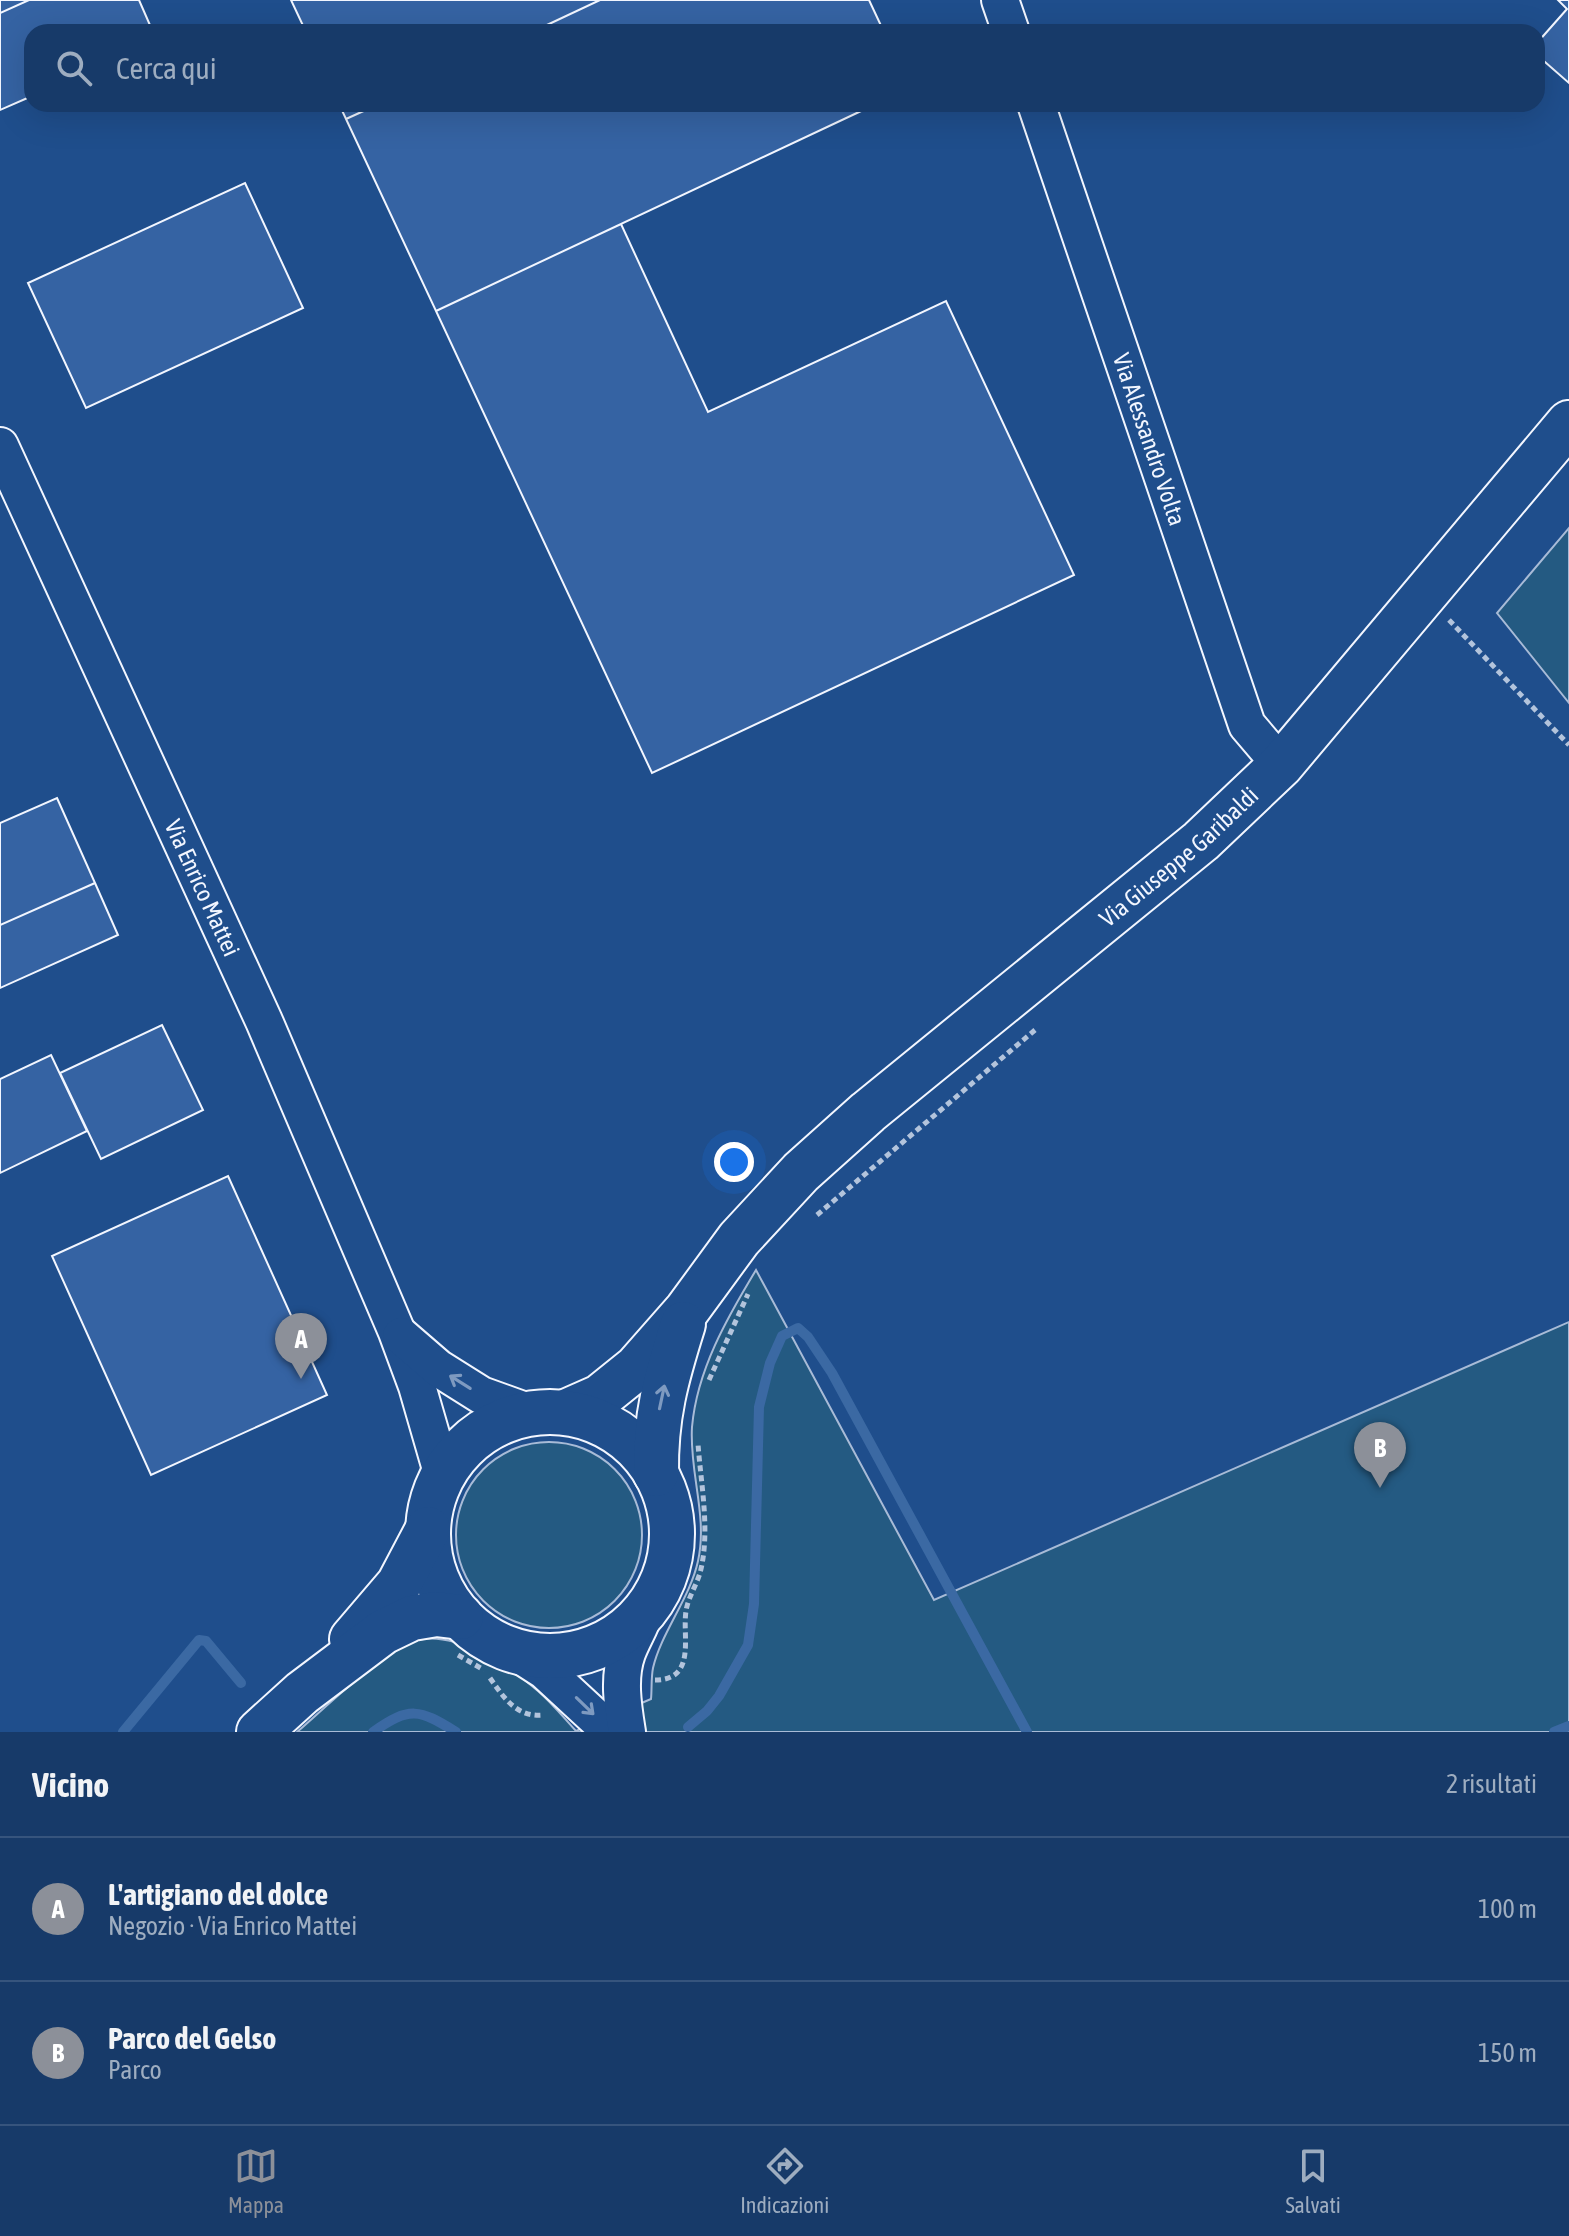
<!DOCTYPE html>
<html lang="it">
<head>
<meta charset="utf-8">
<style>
  :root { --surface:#173a69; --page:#20416f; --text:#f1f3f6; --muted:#9eadc0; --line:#36547d; --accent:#8c9099 }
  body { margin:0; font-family:"Asap Condensed",sans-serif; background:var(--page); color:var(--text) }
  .you { position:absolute; left:734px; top:1162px; width:28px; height:28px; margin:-20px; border:6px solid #fff; border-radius:50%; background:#1a73e8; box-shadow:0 0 0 12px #1a73e833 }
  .badge { display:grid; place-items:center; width:52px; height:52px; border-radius:50%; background:var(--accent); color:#fff; font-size:26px; font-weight:700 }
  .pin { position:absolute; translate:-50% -66px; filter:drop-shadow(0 2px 4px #0008) }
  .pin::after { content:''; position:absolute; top:42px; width:28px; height:24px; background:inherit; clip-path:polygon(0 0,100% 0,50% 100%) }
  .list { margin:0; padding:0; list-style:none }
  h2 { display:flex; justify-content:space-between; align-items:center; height:104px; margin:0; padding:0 32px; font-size:34px }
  h2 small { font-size:26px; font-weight:400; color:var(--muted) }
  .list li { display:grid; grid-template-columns:52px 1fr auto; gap:24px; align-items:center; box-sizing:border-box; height:144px; padding:0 32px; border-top:2px solid var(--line) }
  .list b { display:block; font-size:30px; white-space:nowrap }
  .list p { margin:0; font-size:26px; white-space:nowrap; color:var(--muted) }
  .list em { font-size:26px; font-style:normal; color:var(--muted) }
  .icon { flex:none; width:44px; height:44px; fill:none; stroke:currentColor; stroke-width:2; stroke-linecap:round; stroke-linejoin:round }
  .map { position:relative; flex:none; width:1569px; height:1732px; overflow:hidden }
  .search { position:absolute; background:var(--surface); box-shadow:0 8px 32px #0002; left:24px; right:24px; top:24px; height:88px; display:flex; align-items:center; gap:20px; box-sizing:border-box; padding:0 28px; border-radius:24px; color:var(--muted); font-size:30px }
  .sheet { height:392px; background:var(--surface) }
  nav { display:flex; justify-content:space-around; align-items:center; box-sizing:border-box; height:112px; border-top:2px solid var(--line); background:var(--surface); font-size:22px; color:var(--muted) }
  nav a { display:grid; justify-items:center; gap:4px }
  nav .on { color:var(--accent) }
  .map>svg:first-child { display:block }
  .green { fill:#245a82; stroke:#a8bbd7; stroke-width:2 }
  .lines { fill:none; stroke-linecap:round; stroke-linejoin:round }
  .stream { stroke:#3b69a3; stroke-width:10 }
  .building { fill:#3563a3; stroke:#f2f6ff; stroke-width:2 }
  .minor-casing { stroke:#f2f6ff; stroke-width:40 }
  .major-casing { stroke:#f2f6ff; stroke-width:48 }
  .path { stroke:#b3c4dc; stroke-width:5; stroke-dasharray:6 4; stroke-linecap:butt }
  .minor { stroke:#1f4e8c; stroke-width:36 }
  .major { stroke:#1f4e8c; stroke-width:44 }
  .oneway { stroke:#7e9ac0 }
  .labels { text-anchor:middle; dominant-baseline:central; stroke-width:6; stroke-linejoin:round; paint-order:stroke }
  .street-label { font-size:24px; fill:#f2f6ff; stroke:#1f4e8c }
</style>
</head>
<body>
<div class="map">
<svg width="1569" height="1732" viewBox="0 0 1569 1732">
  <rect width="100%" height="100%" fill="#1f4e8c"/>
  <path class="green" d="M1569 528V703L1497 613Z
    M756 1270 934 1600 1569 1322V1732H297C325 1708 385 1649 418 1640 456 1631 511 1667 538 1691 552 1703 564 1718 576 1731L651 1699C652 1689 651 1678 653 1668 661 1633 690 1598 698 1561 708 1516 689 1472 692 1427 697 1370 727 1318 756 1270Z
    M456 1535a93 93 0 1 1 186 0a93 93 0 1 1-186 0Z"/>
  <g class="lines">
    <path class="stream" d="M688 1727 707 1711 719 1696 748 1645 754 1604 759 1407 770 1363 782 1336 798 1328 808 1337 832 1373 1027 1732
      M123 1732 199 1640 206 1641 241 1683
      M373 1732C410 1706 419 1709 456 1732
      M1554 1732 1569 1726"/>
  </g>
  <path class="building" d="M0 0H29L0 13Z
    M29 0H139L153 32H32V96L0 110V13Z
    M291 0H600L532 32H306Z
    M600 0H869L884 32H532Z
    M1558 0H1569V83L1537 55V43L1567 9Z
    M339 104H379L346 119Z
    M379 104H876L436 311 346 119Z
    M245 183 303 308 86 408 28 283Z
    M621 224 708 412 946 301 1074 575 652 773 436 311Z
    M57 798 95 883 0 925V823Z
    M95 883 118 935 0 988V925Z
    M162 1025 203 1110 101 1159 60 1073Z
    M51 1055 87 1131 0 1173V1079Z
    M228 1176 327 1395 151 1475 52 1256Z"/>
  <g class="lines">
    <g class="minor-casing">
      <g id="minor">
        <path d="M1000 0 1011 32"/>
        <path id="s1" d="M1036 104 1247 725 1281 765"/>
        <path id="s2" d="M0 446 264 1021 397 1332 417 1386 443 1476"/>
        <path d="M401 1336 438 1368 481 1395 531 1413"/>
        <path d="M511 1649 545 1671 611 1732"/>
        <path d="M627 1732C623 1707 618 1678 627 1653 632 1639 641 1626 645 1611"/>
      </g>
    </g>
    <g class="major-casing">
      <g id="major">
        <path id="s3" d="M566 1412 600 1397 636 1368 687 1310 739 1239 801 1172 868 1112 1201 841 1281 765 1569 423"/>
        <circle cx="550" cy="1534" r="122"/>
        <path d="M656 1474C655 1417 666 1378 683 1324"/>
        <path d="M352 1639 399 1584 428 1529"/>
        <path d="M259 1732 302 1693 383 1632 412 1618 436 1614 461 1617"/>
      </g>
    </g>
    <path class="path" d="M1449 620 1569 745
      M817 1215 1035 1030
      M709 1380 748 1294
      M458 1655 484 1670
      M490 1678C504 1698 517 1718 544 1715
      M655 1680C697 1680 682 1636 686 1611 688 1597 698 1583 701 1569 710 1529 701 1485 698 1444"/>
    <use href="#minor" class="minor"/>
    <use href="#major" class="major"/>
  </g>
  <defs><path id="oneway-shaft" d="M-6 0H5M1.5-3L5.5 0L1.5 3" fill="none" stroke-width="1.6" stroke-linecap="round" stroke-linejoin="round" transform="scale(2)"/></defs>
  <g class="oneway">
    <use href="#oneway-shaft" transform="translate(460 1382) rotate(-148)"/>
    <use href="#oneway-shaft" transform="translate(662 1397) rotate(-78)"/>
    <use href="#oneway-shaft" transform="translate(585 1706) rotate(44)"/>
  </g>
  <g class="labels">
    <g class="street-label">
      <text stroke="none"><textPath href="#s1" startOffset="354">Via Alessandro Volta</textPath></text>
      <text stroke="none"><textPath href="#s3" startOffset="832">Via Giuseppe Garibaldi</textPath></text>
      <text stroke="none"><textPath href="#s2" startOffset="486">Via Enrico Mattei</textPath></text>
    </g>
  </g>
</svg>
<div class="you"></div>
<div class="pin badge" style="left:301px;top:1379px">A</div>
<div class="pin badge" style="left:1380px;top:1488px">B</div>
<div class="search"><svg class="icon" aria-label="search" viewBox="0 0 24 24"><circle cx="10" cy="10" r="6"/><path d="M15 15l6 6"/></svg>Cerca qui</div>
</div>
<section class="sheet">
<h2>Vicino<small>2 risultati</small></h2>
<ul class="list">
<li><span class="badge">A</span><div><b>L'artigiano del dolce</b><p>Negozio · Via Enrico Mattei</p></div><em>100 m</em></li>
<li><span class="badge">B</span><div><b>Parco del Gelso</b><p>Parco</p></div><em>150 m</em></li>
</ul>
</section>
<nav>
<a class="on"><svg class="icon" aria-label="map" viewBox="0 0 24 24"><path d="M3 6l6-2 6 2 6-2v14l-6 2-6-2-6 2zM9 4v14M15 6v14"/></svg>Mappa</a>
<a><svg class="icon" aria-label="directions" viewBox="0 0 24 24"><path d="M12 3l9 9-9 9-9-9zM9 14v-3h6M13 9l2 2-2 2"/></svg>Indicazioni</a>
<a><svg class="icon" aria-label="saved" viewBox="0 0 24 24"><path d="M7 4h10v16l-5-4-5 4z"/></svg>Salvati</a>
</nav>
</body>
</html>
